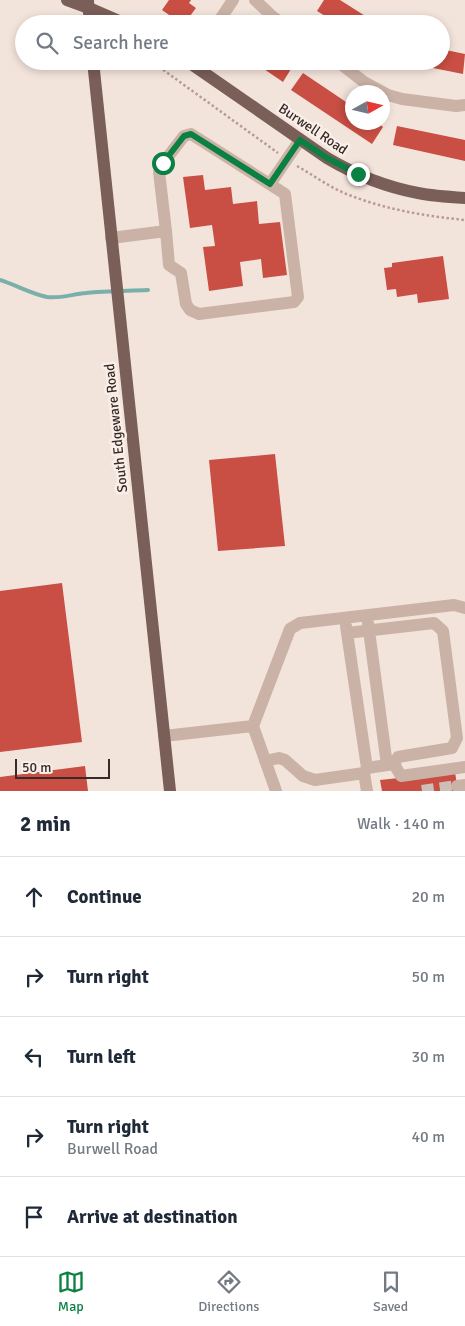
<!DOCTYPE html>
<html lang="en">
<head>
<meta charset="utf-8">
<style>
  :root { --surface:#fff; --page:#f2f2f3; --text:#1f2937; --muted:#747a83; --line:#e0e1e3; --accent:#0b8043 }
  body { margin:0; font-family:Signika,sans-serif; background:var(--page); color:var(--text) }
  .compass { position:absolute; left:345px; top:85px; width:45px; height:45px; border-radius:50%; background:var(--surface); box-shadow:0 2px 8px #0003; rotate:82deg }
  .scale { position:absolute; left:15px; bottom:12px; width:95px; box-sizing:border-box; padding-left:5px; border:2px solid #372a28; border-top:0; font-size:14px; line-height:18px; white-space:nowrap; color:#372a28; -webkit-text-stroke:4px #faefe8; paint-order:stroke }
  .stop { position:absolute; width:15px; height:15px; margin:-11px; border:4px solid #0b8043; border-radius:50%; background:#fff }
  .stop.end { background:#0b8043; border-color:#fff; box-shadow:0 1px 5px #0008 }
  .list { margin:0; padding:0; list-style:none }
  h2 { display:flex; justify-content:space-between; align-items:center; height:65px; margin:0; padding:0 20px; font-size:21px }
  h2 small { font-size:16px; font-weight:400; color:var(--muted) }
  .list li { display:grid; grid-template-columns:32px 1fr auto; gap:15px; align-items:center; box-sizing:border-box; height:80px; padding:0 20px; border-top:1px solid var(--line) }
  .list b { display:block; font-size:19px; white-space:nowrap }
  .list p { margin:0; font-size:16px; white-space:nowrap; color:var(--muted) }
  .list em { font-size:16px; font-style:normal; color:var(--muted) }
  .icon { flex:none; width:28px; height:28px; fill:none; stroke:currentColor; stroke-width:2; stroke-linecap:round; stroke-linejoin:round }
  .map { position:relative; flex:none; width:465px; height:791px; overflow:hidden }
  .search { position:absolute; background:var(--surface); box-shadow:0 2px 8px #0003; left:15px; right:15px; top:15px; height:55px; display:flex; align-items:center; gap:12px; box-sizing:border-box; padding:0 18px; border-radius:28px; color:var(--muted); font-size:19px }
  .sheet { height:465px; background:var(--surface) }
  nav { display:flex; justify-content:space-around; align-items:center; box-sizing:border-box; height:70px; border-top:1px solid var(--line); background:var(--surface); font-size:14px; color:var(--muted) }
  nav a { display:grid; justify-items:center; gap:2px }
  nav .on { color:var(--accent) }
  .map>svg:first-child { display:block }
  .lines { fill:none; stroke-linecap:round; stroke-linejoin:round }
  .stream { stroke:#7ab0aa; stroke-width:4 }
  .building { fill:#c94e43 }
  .minor-tunnel { stroke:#cdbfb7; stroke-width:12; stroke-dasharray:12 6; stroke-linecap:butt }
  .path { stroke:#b79b91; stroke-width:2.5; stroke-dasharray:2.5 2.5; stroke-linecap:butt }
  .minor { stroke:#cbb2a7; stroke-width:12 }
  .major { stroke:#7a5e58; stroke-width:12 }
  .route { stroke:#0b8043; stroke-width:6 }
  .labels { text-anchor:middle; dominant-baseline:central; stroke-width:5; stroke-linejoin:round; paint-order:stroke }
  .street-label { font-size:14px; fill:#372a28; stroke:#faefe8 }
</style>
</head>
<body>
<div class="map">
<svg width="465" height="791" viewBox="0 0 465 791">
  <rect width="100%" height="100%" fill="#f3e4db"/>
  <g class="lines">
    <path class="stream" d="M0 280C16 285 31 294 47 297 60 299 73 294 86 293 106 291 127 291 148 290"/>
  </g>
  <path class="building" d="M169 0H191L189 3 196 8 184 24H182L162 10Z
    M324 0H340L378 24H338L317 11Z
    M441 49 465 54 463 74 403 62V61H441Z
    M252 61H290L294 64 283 82Z
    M303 73 352 106V122H377L383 127 372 144 291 90Z
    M397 126 465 140V161L393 145Z
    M203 175 205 190 231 187 233 204 257 201 259 224 280 222 287 275 263 278 261 259 240 262 243 286 209 291 203 247 215 246 212 225 190 228 183 177Z
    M443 256 449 299 418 303 417 294 397 297 396 289 387 290 384 268 392 267V263Z
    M275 454 285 546 218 551 209 460Z
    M62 583 82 742 0 752V591Z
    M85 766 88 791H0V777Z
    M455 772 458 791H382L380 780Z"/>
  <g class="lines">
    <path class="minor-tunnel" d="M422 791 457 786"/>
    <path class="path" d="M151 61 278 153
      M297 166C313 175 328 186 344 193 383 209 424 216 465 220"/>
    <path class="minor" d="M255 0 273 17 284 24
      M217 24 233 0
      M337 61 364 82 388 95 402 99 456 106 465 105
      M270 184 300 140
      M111 238 166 231 169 265 181 273 186 304 190 310 199 314 294 302 298 297 285 194 191 134 184 136 163 163 159 172 166 231
      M368 623 387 765
      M346 626 367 768 364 773 367 791
      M347 633 434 623 443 631 457 738 452 748 398 757 394 764 367 768
      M164 736 253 726
      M265 761 279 758 285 760 303 776 315 780 364 773
      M394 764 401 776 465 767
      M457 786 465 785
      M276 791 253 726 290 629 300 623 454 605 465 608"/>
    <path class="major" d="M67 0 89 8 126 24
      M88 1 90 24
      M93 61 170 791
      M187 61 327 158C354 174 386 187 418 193 433 196 449 197 465 198"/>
  </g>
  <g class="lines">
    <path class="route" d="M163 163 184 136 191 134 270 184 300 140 327 158 358 174"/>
  </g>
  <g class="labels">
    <g class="street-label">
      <text transform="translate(313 129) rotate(34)">Burwell Road</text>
      <text transform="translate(116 428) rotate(-96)">South Edgeware Road</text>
    </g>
  </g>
</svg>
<svg class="compass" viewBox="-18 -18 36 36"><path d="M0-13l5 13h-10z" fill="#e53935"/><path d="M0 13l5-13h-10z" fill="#747a83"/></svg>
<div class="scale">50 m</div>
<div class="stop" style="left:163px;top:163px"></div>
<div class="stop end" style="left:358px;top:174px"></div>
<div class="search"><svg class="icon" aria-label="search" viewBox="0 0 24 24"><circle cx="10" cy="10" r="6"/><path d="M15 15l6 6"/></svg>Search here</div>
</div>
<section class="sheet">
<h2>2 min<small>Walk · 140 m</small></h2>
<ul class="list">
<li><svg class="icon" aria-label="ahead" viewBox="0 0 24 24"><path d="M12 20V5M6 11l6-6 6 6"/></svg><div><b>Continue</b></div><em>20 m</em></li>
<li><svg class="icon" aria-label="right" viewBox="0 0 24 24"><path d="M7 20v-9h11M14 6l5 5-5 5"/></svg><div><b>Turn right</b></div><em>50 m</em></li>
<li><svg class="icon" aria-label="left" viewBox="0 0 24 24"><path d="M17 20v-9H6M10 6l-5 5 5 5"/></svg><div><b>Turn left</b></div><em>30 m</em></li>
<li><svg class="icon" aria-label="right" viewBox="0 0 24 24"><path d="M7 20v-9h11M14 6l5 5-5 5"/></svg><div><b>Turn right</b><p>Burwell Road</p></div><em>40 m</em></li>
<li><svg class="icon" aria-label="arrive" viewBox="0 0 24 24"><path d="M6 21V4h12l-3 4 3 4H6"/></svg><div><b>Arrive at destination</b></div></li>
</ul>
</section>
<nav>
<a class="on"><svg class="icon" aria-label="map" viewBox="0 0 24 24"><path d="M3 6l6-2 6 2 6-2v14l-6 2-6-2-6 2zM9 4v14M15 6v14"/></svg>Map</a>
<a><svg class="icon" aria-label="directions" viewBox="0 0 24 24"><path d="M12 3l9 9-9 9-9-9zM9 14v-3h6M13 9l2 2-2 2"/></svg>Directions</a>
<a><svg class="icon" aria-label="saved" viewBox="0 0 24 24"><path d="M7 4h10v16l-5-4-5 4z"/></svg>Saved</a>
</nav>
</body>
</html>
